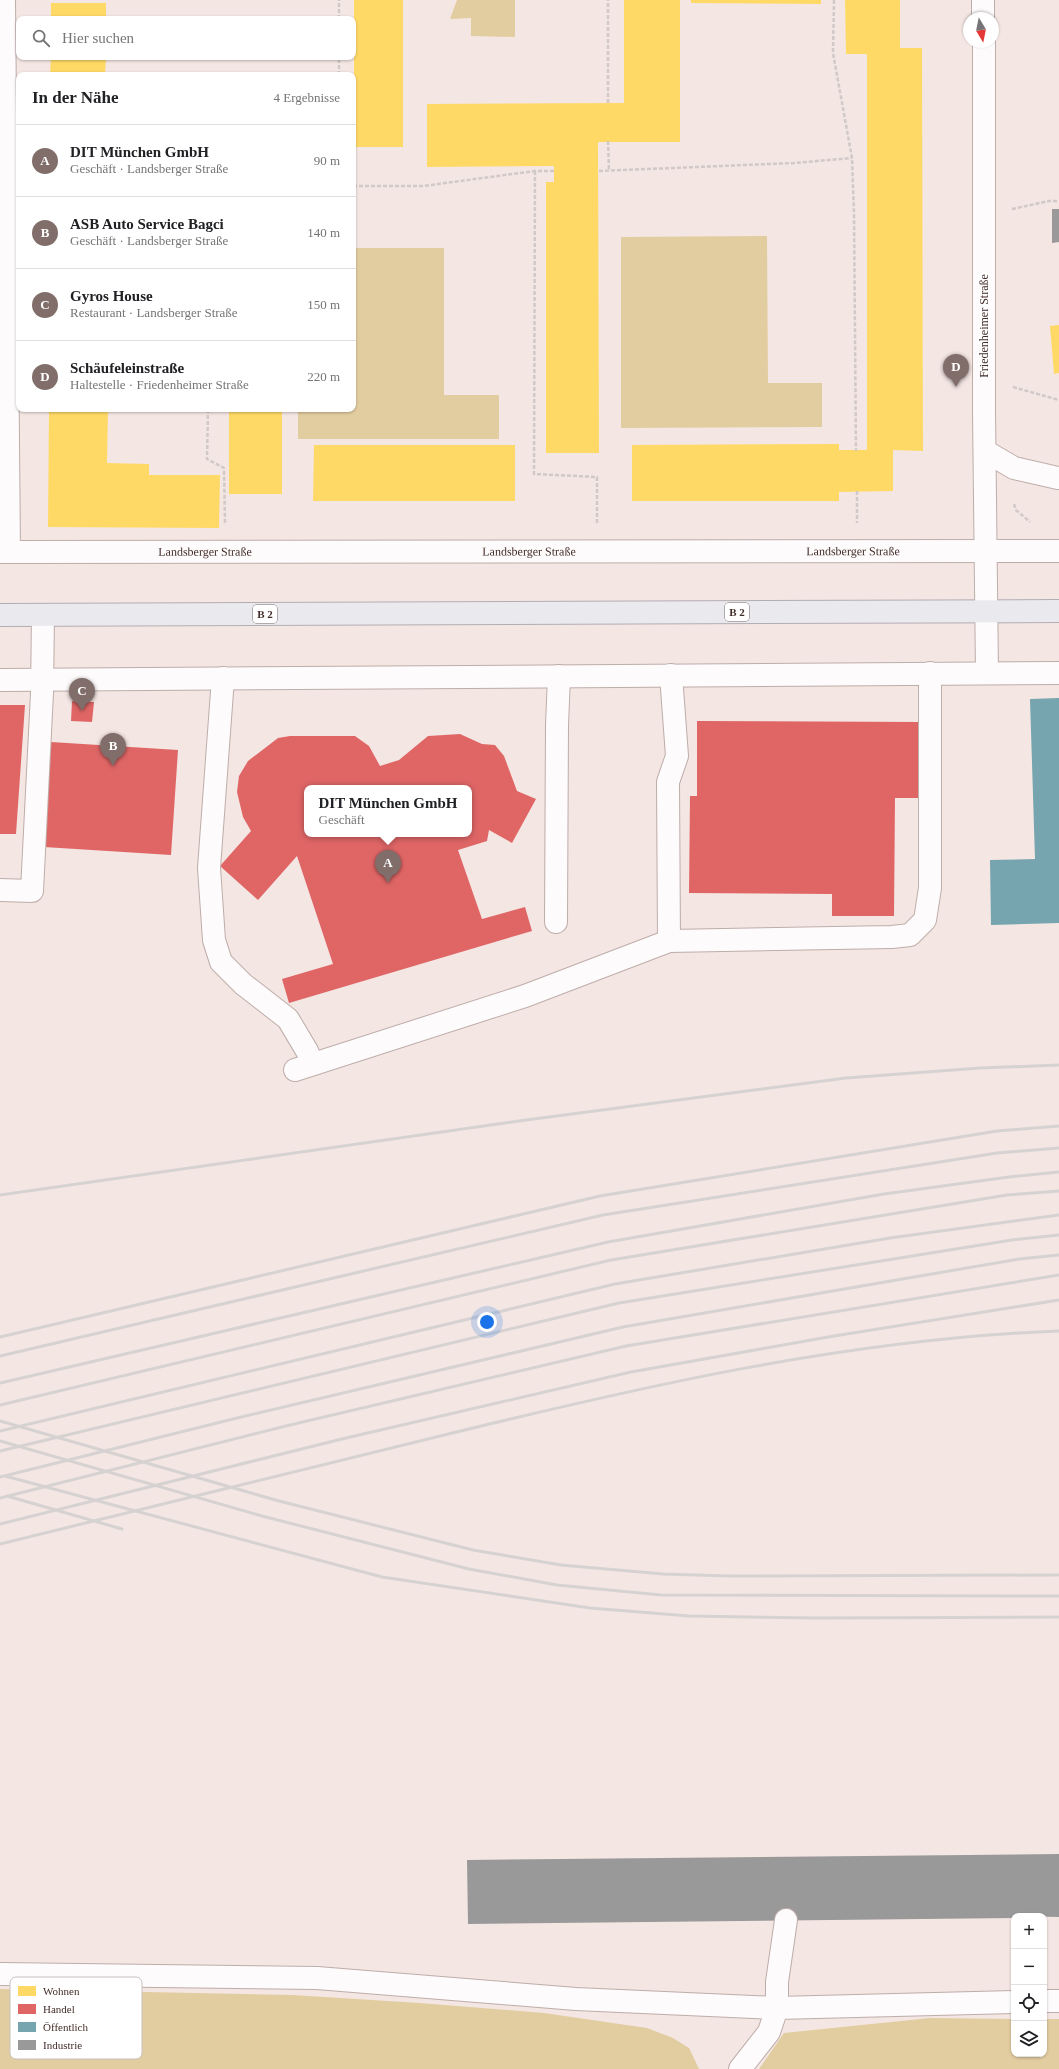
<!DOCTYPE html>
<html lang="de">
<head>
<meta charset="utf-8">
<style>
  :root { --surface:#fff; --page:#f2f2f2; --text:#202124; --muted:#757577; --line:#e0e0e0; --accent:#816e6a }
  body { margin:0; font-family:"Times New Roman",serif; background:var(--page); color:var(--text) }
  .controls { position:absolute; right:12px; bottom:12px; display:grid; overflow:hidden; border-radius:8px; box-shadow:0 1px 3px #0004 }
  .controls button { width:36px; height:36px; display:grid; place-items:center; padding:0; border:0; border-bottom:1px solid var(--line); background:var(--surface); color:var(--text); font:20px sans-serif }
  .compass { position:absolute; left:963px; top:12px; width:36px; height:36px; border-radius:50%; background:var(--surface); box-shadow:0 1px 3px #0004; rotate:170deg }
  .you { position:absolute; left:487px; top:1322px; width:14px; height:14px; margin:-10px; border:3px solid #fff; border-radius:50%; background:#1a73e8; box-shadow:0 0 0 6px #1a73e833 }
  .badge { display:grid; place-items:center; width:26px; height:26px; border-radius:50%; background:var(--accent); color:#fff; font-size:13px; font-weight:700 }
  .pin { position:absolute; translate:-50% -33px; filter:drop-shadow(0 1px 2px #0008) }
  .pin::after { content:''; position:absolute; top:21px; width:14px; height:12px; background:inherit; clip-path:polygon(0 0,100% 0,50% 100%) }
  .popup { position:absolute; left:304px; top:785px; width:168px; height:52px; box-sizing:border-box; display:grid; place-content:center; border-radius:8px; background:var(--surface); filter:drop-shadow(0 1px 3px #0005); font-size:13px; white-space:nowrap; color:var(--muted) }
  .popup b { font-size:15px; color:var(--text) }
  .popup::after { content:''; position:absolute; left:50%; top:100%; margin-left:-8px; border:8px solid transparent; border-top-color:var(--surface) }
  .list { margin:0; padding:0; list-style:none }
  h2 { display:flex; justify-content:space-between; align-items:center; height:52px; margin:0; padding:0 16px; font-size:17px }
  h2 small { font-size:13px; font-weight:400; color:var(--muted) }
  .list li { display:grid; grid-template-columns:26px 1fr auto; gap:12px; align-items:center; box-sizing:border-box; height:72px; padding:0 16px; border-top:1px solid var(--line) }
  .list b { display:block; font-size:15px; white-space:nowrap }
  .list p { margin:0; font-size:13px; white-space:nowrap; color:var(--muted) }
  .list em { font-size:13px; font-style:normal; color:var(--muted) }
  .icon { flex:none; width:22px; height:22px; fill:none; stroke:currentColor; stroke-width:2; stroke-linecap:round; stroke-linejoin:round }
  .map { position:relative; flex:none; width:1059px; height:2069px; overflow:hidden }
  .search { position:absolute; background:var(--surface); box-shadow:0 1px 3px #0004; left:16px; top:16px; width:340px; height:44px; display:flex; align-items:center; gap:10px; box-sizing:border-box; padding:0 14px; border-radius:8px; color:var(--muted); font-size:15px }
  .panel { position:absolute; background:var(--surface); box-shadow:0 1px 3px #0004; left:16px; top:72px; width:340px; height:340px; border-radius:8px }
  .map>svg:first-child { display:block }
  .green { fill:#e2cda0 }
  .homes { fill:#ffd966 }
  .shops { fill:#e06666; fill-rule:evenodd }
  .public { fill:#76a5af }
  .industry { fill:#999 }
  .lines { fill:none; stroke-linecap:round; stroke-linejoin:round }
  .minor-casing { stroke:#beadaa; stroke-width:24 }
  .major-casing { stroke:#b2adb3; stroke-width:24 }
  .path { stroke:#d0c9c8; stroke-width:2.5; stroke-dasharray:4 2; stroke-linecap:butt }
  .minor { stroke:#fdfbfb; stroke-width:22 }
  .major { stroke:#eae9ed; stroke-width:22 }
  .rail { stroke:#d7d2d2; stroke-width:3 }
  .labels { text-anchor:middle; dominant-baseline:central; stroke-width:4; stroke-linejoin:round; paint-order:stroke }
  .shield { fill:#fff; stroke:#7b6c69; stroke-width:1 }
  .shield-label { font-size:11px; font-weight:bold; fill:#432d29 }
  .street-label { font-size:12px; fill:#432d29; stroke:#fff }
  .key { fill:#fff; stroke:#c7c0bf; stroke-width:1 }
  .key-label { font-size:11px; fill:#432d29 }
</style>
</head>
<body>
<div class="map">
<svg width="1059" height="2069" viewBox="0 0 1059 2069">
  <rect width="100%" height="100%" fill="#f4e6e3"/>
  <path class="green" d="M457 0H515V37L471 36V18L450 19Z
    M767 236 768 383H822V427L621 428V237Z
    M353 248H444V395H499V439H298V409H353Z
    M0 1989 293 1995 419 2003 544 2013 647 2028 673 2038 689 2048 699 2069H0Z
    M930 2018 1014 2019V2054H1044V2019H1059V2069H759L784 2033Z"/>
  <path class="homes" d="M354 0H403V147H354Z
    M624 0H680V142H598L599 453H546V182H554V166L427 167V104L624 103Z
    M691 0H821V4L691 3Z
    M845 0H900V48H922L923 451 893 450V491L839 492V501H632V445L839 444V450H867V54H846Z
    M51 3H106V19H51Z
    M51 57H106L105 75H50Z
    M1059 325V373L1054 374 1050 326Z
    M49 409H108L107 463 149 464V475H220L219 528 48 527Z
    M229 409H282V494H229Z
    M314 445H515V501H313Z"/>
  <path class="shops" d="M72 701 94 702 92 722 71 721Z
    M0 705H25L16 834H0Z
    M697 721 919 722V798H895L894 916H832V894L689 893 690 796H697Z
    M460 734 482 744 495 745 504 756 517 791 536 799 512 843 489 830 487 841 458 850 482 919 525 907 532 931 289 1003 282 979 333 964 297 856 258 900 220 866 251 831 243 817 237 792 239 776 248 761 278 738 290 736H355L369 746 380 766 399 760 428 736ZM307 788H469V834H307Z
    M51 742 178 750 171 855 44 847Z"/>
  <path class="public" d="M1059 698V923L991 925 990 860 1035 859 1030 699Z"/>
  <path class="industry" d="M1052 209H1059V242L1052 243Z
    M1059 1854V1917L1014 1916V1918L468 1924 467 1860Z"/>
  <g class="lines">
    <g class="minor-casing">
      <g id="minor">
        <path d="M4 0 9 552"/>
        <path d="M983 0V18"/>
        <path d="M984 42V411L987 673"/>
        <path d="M985 451 1014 468 1058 478"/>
        <path id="s1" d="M0 552 1059 551"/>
        <path d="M223 678 209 868 214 940 221 962 243 984 288 1019 307 1051 313 1064"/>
        <path d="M0 680 1059 673"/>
        <path d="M0 890 32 891 42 693 43 615"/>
        <path d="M556 922 557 725 559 676"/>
        <path d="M669 941 892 937 910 935 925 920 930 888V673"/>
        <path d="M295 1070 525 996 669 941 668 782 677 756 671 675"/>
        <path d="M0 1974 317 1978 576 1999 777 2008 1014 2002"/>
        <path d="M1044 2001H1059"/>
        <path d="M740 2069 769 2032 777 2008V1982L786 1920"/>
      </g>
    </g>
    <g class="major-casing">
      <path id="major" d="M0 615 1059 611"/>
    </g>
    <path class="path" d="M834 0 833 53 852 158 854 213 856 451
      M339 19V0
      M339 75V57
      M608 103V0
      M608 141 609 171
      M535 171 534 474 597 477V524
      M599 171 794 163 852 158
      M353 186H423L535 171H554
      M1012 209 1049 201H1059
      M1013 387 1059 400
      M208 409 207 459 224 468 225 525
      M857 491V523
      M1014 504 1016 510 1030 522"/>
    <use href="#minor" class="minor"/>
    <use href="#major" class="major"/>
    <path class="rail" d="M0 1195 526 1120 846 1078 980 1068 1059 1065
      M0 1337 600 1196 997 1131 1059 1126
      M0 1356 603 1215 997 1153 1059 1148
      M0 1383 608 1242 884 1194 1009 1177 1059 1172
      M0 1405 611 1260 1007 1195 1059 1191
      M0 1421 279 1501 473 1550 561 1565 663 1574 729 1576 1059 1575
      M0 1431 615 1284 890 1238 1059 1215
      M0 1441 262 1516 469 1569 557 1585 661 1595 1059 1596
      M0 1451 619 1303 1012 1240 1059 1235
      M5 1476 382 1577 590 1608 689 1616 815 1618 1059 1617
      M0 1477 233 1419 623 1327 1019 1259 1059 1255
      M7 1496 122 1529
      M0 1498 290 1425 626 1346 1059 1275
      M0 1524 346 1438 631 1372 828 1337 1059 1300
      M0 1544C143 1509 285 1474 428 1439 635 1388 845 1339 1059 1331"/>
  </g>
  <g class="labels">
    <g class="shield">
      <rect x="725" y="603" width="24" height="18" rx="3"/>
      <rect x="253" y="605" width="24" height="18" rx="3"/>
    </g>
    <g class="shield-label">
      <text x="737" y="612">B 2</text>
      <text x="265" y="614">B 2</text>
    </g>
    <g class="street-label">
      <text transform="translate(984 326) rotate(-90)">Friedenheimer Straße</text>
      <text stroke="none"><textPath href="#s1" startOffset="205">Landsberger Straße</textPath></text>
      <text stroke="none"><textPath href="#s1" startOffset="529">Landsberger Straße</textPath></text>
      <text stroke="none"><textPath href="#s1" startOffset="853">Landsberger Straße</textPath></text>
    </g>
  </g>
  <rect x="10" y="1977" width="132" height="82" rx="6" class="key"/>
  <rect x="18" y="1986" width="18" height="10" fill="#ffd966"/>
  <rect x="18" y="2004" width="18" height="10" fill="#e06666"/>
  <rect x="18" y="2022" width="18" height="10" fill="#76a5af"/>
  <rect x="18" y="2040" width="18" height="10" fill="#999"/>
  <g class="key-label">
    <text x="43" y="1995">Wohnen</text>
    <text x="43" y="2013">Handel</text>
    <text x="43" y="2031">Öffentlich</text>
    <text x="43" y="2049">Industrie</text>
  </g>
</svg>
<div class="controls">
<button>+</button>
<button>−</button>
<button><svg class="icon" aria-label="locate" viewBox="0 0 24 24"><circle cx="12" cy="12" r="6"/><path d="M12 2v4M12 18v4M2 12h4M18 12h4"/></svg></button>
<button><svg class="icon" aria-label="layers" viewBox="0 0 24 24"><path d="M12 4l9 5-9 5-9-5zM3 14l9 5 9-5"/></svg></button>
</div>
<svg class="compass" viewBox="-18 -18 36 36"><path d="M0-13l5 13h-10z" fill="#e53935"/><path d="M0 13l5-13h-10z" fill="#757577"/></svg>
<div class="you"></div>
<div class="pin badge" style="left:388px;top:883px">A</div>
<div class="popup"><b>DIT München GmbH</b>Geschäft</div>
<div class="pin badge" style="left:113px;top:766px">B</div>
<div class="pin badge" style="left:82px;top:711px">C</div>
<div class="pin badge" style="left:956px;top:387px">D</div>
<div class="search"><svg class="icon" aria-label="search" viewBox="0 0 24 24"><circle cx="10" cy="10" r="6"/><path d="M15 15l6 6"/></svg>Hier suchen</div>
<section class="panel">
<h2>In der Nähe<small>4 Ergebnisse</small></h2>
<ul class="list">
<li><span class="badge">A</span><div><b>DIT München GmbH</b><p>Geschäft · Landsberger Straße</p></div><em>90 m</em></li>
<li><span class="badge">B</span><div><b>ASB Auto Service Bagci</b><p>Geschäft · Landsberger Straße</p></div><em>140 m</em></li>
<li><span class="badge">C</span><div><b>Gyros House</b><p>Restaurant · Landsberger Straße</p></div><em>150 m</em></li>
<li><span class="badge">D</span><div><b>Schäufeleinstraße</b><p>Haltestelle · Friedenheimer Straße</p></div><em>220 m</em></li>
</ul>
</section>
</div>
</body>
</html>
